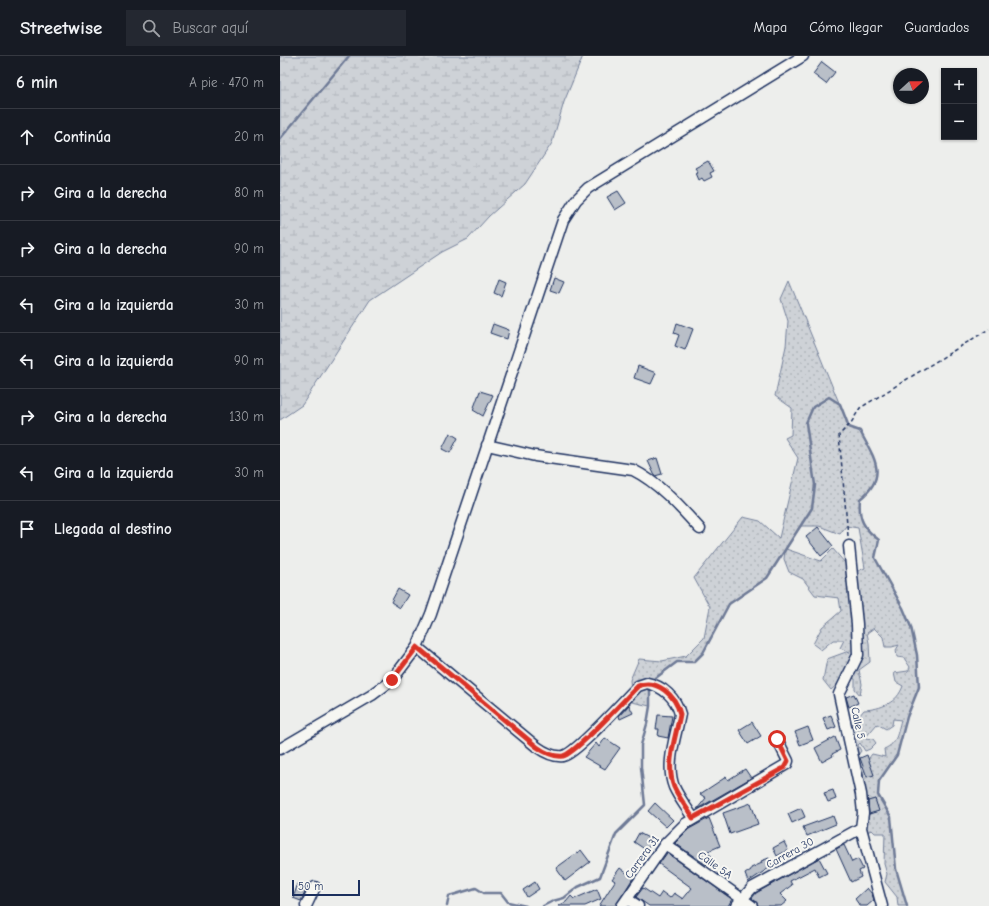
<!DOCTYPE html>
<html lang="es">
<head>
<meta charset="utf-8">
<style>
  :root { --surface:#171b24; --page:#242831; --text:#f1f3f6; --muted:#9ea1a6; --line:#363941 }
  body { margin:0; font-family:"Comic Neue",sans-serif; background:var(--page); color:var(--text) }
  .controls { position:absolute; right:12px; top:12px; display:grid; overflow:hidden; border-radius:0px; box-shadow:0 1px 3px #0004 }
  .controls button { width:36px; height:36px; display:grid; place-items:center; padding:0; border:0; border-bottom:1px solid var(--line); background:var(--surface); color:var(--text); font:20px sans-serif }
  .compass { position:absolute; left:613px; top:12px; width:36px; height:36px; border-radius:50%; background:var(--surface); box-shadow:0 1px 3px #0004; rotate:69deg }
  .scale { position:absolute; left:12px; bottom:10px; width:68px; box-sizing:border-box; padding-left:4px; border:2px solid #1b2f5e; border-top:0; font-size:11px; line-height:14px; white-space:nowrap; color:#1b2f5e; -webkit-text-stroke:3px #f6f6f2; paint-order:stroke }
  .stop { position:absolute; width:12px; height:12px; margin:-9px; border:3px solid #d93025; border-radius:50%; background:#fff }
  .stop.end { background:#d93025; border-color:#fff; box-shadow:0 1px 4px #0008 }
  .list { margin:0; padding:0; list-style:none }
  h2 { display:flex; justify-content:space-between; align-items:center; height:52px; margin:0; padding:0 16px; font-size:17px }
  h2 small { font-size:13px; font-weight:400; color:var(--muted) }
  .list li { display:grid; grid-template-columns:26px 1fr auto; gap:12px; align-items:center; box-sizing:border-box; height:56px; padding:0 16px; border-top:1px solid var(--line) }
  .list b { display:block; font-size:15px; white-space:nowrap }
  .list em { font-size:13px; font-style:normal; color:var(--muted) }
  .icon { flex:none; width:22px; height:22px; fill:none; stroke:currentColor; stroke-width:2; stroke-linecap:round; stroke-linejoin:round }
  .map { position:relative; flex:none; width:709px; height:850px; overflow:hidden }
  header { display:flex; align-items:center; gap:24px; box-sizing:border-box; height:56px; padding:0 20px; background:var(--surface); border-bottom:1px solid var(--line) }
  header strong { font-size:19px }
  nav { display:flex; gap:22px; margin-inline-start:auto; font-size:14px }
  .search { width:280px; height:36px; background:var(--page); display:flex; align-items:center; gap:10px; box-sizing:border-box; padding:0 14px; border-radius:0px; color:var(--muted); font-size:15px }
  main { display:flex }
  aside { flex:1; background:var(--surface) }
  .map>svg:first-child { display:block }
  .grass { fill:url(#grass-dots); stroke:#74809a; fill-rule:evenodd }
  .wetland { fill:url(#wetland-marsh); stroke:#74809a }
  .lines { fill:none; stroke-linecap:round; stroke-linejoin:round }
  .stream { stroke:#6e7a96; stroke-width:2.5 }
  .building { fill:#b9bfc8; stroke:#1b2f5e }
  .minor-casing { stroke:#1b2f5e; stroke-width:13 }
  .path { stroke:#1b2f5e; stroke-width:1.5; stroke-dasharray:4 3; stroke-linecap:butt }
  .minor { stroke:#f6f6f2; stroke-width:10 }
  .route { stroke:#d93025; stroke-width:5 }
  .labels { text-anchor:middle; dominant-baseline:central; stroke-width:4; stroke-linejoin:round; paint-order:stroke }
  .street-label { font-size:11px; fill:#1b2f5e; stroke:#f6f6f2 }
</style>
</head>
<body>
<header>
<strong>Streetwise</strong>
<div class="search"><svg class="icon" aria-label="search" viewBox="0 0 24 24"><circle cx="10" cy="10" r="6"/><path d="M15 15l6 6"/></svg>Buscar aquí</div>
<nav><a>Mapa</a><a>Cómo llegar</a><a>Guardados</a></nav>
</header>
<main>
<aside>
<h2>6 min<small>A pie · 470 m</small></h2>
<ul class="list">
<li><svg class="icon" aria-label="ahead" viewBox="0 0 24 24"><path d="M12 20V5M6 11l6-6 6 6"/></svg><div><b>Continúa</b></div><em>20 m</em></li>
<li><svg class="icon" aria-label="right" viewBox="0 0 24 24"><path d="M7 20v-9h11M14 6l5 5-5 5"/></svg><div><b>Gira a la derecha</b></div><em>80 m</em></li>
<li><svg class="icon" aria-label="right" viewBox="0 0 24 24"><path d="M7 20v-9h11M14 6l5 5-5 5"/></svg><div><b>Gira a la derecha</b></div><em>90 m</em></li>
<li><svg class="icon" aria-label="left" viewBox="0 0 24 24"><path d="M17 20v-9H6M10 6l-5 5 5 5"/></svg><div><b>Gira a la izquierda</b></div><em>30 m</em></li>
<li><svg class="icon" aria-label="left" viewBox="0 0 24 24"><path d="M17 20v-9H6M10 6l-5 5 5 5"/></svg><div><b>Gira a la izquierda</b></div><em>90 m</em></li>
<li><svg class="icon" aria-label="right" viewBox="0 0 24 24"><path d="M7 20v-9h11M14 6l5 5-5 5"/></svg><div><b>Gira a la derecha</b></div><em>130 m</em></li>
<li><svg class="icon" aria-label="left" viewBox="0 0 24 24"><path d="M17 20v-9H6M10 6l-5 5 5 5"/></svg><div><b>Gira a la izquierda</b></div><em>30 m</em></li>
<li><svg class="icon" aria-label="arrive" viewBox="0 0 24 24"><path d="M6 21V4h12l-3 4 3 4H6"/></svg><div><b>Llegada al destino</b></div></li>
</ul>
</aside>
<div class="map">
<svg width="709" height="850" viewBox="0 0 709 850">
  <defs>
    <pattern id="grass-dots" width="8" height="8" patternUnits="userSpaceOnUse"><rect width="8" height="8" fill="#ced2d7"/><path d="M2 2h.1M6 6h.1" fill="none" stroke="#b0b5bb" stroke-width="1.8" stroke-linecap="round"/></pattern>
    <pattern id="wetland-marsh" width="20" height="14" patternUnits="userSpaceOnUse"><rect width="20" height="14" fill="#ced2d7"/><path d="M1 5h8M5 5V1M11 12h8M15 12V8" fill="none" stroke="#b0b5bb"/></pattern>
  </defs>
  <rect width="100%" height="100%" fill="#edeeec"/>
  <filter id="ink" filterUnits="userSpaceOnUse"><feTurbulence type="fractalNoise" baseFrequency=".025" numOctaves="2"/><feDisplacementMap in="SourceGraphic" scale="8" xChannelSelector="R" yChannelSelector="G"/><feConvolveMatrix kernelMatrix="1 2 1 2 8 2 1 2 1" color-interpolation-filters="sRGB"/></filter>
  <g filter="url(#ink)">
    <path class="grass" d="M509 225 569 371 580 375C594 402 609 420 580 443 578 463 584 473 599 484L595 502 623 552 631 571 637 599 639 631 627 661 617 699 599 725 598 739 611 761 616 813 627 850H618L617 841 605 826 607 818 604 808 605 777H595L592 774 586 776 588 758 598 755 595 743 586 746C582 730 581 711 592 698L605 701 604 693C618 687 617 677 621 664L613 663 612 669 606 673 597 668 585 682 593 683 596 687 590 693 585 695 580 687 578 689 581 695 578 699 575 696 569 672 584 654C601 653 617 647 623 630L616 626 614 617 628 615 630 611 624 602 617 601 616 594 619 589 612 591H605L603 581 594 572 587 577 589 587 590 606 579 614 582 628 580 639 575 633V623L567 620 551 634 543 624 547 603 566 596H570L560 592 564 584H553L541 594 533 588 542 571 561 555 559 542 535 539 523 523 509 516 504 503 505 494 487 522 449 548 423 597 414 606H397L373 624 370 632V650L352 646 350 624 359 603 382 605 406 600 424 582 430 551 414 522 463 461 480 465 499 482 518 402 505 382 511 379 512 352 495 340 506 290 508 265 501 243ZM521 470H539L560 478 566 470 578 472 585 512 571 518 565 507 553 493 541 505 506 493Z"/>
    <path class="wetland" d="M0 0H303L284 46 272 87 245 128 209 160 188 183 162 196 90 244 22 349 0 364Z"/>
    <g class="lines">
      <path class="stream" d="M0 83 69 0
        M373 624 397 606H414L423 597 449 548 487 522 532 452 535 429 526 367 533 351 549 341 560 348 569 371 580 375C594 402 609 420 580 443 578 463 584 473 599 484L595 502 623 552 631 571 637 599 639 631 627 661 617 699 599 725 598 739 611 761 616 813 627 850
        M167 850 169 840 196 832 204 837H221L228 846 246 850
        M263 850 273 845 284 842 298 831 320 821 336 778 365 749 361 711V689L367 668 370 650V632"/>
    </g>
    <path class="building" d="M542 6 555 16 546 28 533 18Z
      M428 105 434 115 430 117 432 121 424 125 422 122 419 124 416 117 418 116 415 112Z
      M338 135 346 147 335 154 327 141Z
      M274 222 284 226 279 237 270 234Z
      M219 223 226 226 221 240 214 237Z
      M397 267 413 273 405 294 395 290 399 279 394 277Z
      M213 268 229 274 227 283 210 277Z
      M358 310 376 317 371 328 354 322Z
      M200 335 213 339 203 360 193 354Z
      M170 377 178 382 170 397 162 393Z
      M377 402 382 418 375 420 368 405Z
      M538 471 553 490 541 500 526 481Z
      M118 533 128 539 120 552 111 546Z
      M574 638 578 647 569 651 566 641Z
      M349 649 353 657 340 663 339 660Z
      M378 659 392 660 388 682 378 680 379 673H376Z
      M551 659 556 671 548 674 543 662Z
      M472 666 481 680 468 688 459 674Z
      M528 671 533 684 520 689 515 676Z
      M555 681 560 694 552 698 553 700 542 706 535 692Z
      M325 682 340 692 325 713 304 701 316 687 319 691Z
      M587 699 594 719 587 721 580 702Z
      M465 713 471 722 417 753 426 742 420 738 446 721 448 724Z
      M553 734 556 743 548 746 544 737Z
      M595 743 599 755 589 758 588 745Z
      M375 747 393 764 386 771 368 755Z
      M471 747 478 768 450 778 443 757Z
      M521 752 525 761 512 767 508 758Z
      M553 760 556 768 527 780 523 771Z
      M429 762 440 790 426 796 433 801 426 809 395 787 409 773Z
      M359 777 374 785 366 794 354 786Z
      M504 786 508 794 497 800 493 792Z
      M564 789 572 806 578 803 583 813 579 815 581 821 571 826 556 793Z
      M301 794 310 806 285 825 276 812Z
      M387 797 452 843 448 850H369L356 841 363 832 378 842 382 836 390 842 394 837 403 843 412 832 379 808Z
      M489 802 492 810 468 826 465 818 471 814V812L482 807 481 805Z
      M539 802 547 817 539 821 535 812 510 825 512 829 500 838 507 845 501 850H478L472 842 476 837Z
      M340 812 353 822 336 850H319L335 825 332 823Z
      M255 826 259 833 247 841 243 834Z
      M18 827 28 830 21 845 13 842Z
      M587 832 592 838 594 844 587 850H580L575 843Z
      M317 833 321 843 305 850H278L286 846 291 840 294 843Z"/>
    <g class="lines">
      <g class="minor-casing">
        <path id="minor" d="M207 389 255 400 353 414C379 427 400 451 420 473
          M569 490 577 568 578 599 559 638 581 738 583 757 581 772 602 850
          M137 591 257 691C264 696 274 701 283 700 297 697 345 643 358 630L367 627C383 630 396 642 400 658 396 681 385 708 394 731 399 742 407 752 413 762
          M0 693 92 639 112 624 137 591 151 558 283 164 296 144 308 132 523 0
          M385 788 472 850
          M347 843 358 850
          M26 850 35 831
          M342 850 385 788 405 768 507 708 508 705 497 683
          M456 850 472 832 581 772"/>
      </g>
      <path class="path" d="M568 480 559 379 571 367 580 352 709 273"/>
      <use href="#minor" class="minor"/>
    </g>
  </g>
  <g class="lines" filter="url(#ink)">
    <path class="route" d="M112 624 137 591 257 691C264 696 274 701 283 700 296 697 345 643 358 630 377 622 396 640 400 658 396 681 385 708 394 731 399 742 407 752 413 762L504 712 508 705 497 683"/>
  </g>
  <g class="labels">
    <g class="street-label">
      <text transform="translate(578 667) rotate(78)">Calle 5</text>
      <text transform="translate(510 797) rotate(-29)">Carrera 30</text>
      <text transform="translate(362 801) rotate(-54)">Carrera 31</text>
      <text transform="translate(435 809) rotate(35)">Calle 5A</text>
    </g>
  </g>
</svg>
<div class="controls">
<button>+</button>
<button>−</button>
</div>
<svg class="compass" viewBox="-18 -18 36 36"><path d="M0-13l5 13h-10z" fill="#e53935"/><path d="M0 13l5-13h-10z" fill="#9ea1a6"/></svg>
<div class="scale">50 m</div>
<div class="stop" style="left:497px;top:683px"></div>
<div class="stop end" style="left:112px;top:624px"></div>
</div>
</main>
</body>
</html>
